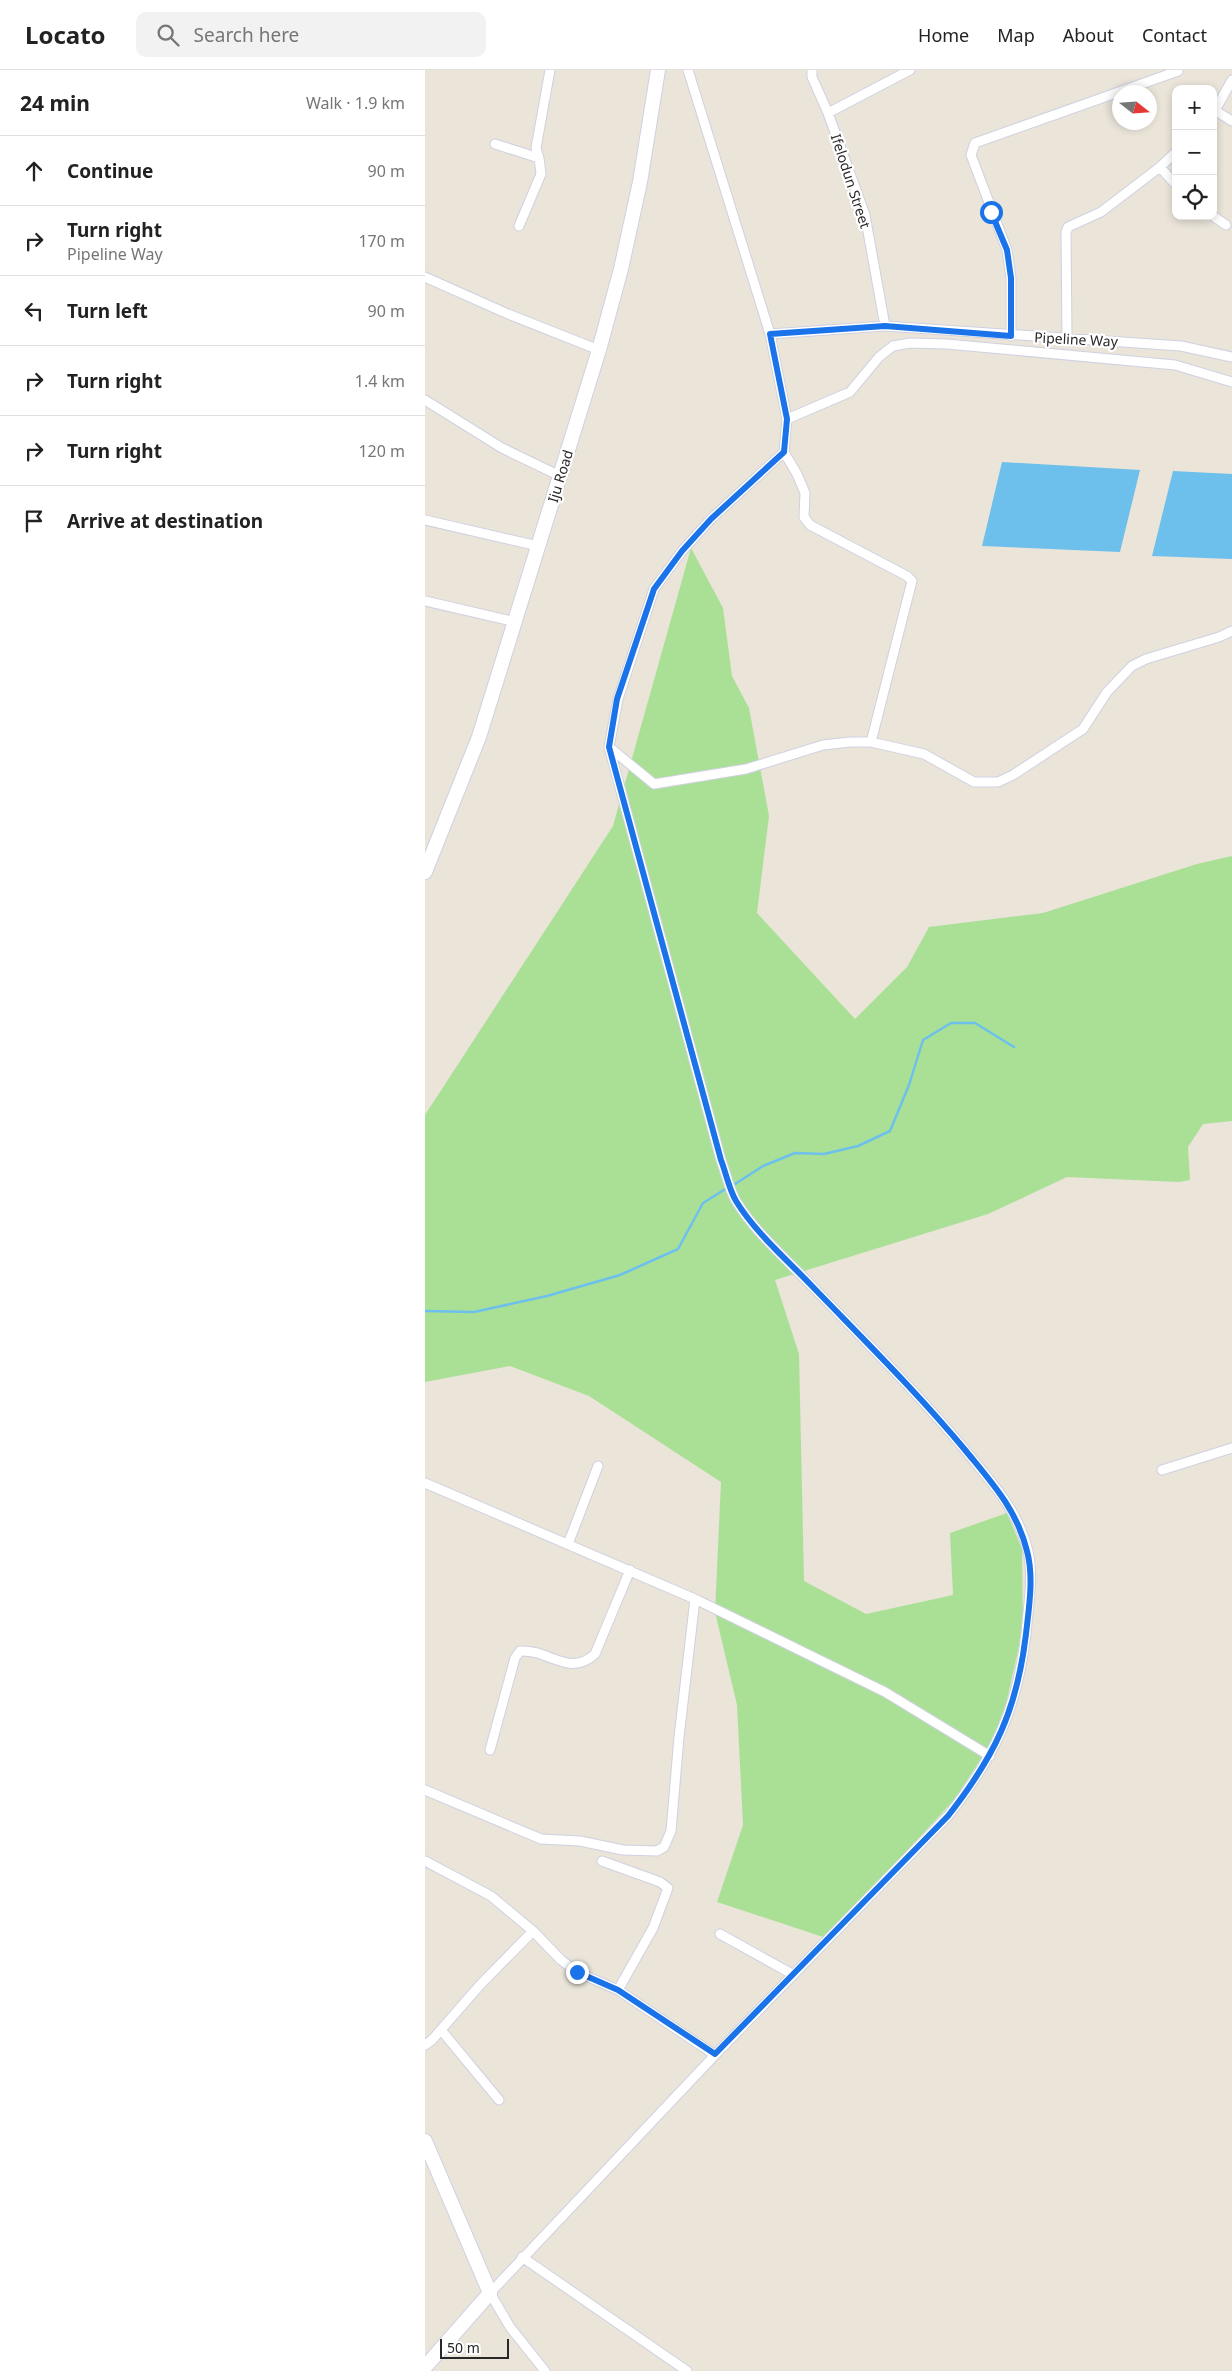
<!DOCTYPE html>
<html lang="en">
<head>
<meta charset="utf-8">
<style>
  :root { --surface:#fff; --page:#f2f2f2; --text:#222; --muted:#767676; --line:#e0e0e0 }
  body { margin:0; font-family:"Noto Sans",sans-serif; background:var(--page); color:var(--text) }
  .controls { position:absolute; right:15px; top:15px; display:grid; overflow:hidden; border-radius:10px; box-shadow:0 2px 8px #0003 }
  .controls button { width:45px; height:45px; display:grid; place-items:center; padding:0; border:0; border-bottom:1px solid var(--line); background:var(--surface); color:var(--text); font:25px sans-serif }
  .compass { position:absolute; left:687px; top:15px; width:45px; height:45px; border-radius:50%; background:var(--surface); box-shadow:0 2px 8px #0003; rotate:107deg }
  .scale { position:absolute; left:15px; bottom:12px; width:69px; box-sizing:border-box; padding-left:5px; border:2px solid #282828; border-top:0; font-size:14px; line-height:18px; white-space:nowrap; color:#282828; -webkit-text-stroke:4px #fff; paint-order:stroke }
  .stop { position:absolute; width:15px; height:15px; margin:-11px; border:4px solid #1a73e8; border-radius:50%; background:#fff }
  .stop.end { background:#1a73e8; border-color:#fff; box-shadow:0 1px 5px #0008 }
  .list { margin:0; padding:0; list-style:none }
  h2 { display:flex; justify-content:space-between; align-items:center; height:65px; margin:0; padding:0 20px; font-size:21px }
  h2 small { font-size:16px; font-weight:400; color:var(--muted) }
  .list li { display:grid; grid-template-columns:32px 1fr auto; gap:15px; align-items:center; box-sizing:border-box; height:70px; padding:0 20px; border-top:1px solid var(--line) }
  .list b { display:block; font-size:19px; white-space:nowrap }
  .list p { margin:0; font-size:16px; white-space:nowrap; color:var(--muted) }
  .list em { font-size:16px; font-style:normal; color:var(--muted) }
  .icon { flex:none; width:28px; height:28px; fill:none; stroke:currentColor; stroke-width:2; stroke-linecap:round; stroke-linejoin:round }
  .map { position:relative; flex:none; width:807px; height:2301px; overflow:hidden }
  header { display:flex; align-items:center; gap:30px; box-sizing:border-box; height:70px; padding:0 25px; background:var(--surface); border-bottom:1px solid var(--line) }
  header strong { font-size:24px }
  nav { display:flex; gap:28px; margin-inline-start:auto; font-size:18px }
  .search { width:350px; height:45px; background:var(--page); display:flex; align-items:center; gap:12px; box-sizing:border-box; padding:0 18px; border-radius:10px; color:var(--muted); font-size:19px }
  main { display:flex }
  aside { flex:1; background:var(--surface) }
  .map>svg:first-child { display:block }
  .green { fill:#a9e096 }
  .water { fill:#6dc0ec }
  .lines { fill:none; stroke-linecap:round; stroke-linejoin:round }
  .stream { stroke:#6dc0ec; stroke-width:2.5 }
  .minor-casing { stroke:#cfd1e1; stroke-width:11 }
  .secondary-casing { stroke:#cfd1e1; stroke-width:16 }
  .minor { stroke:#fff; stroke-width:9 }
  .secondary { stroke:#fff; stroke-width:14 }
  .route { stroke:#1a73e8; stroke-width:6 }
  .labels { text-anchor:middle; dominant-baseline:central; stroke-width:4.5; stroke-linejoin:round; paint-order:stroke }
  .street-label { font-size:14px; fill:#282828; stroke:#fff }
</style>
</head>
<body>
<header>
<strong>Locato</strong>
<div class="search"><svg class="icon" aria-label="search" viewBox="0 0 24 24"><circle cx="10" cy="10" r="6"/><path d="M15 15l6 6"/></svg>Search here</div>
<nav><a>Home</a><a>Map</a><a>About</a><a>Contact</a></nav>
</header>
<main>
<aside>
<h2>24 min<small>Walk · 1.9 km</small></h2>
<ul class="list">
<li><svg class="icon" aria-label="ahead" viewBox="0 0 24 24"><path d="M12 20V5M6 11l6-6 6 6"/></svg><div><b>Continue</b></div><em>90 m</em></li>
<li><svg class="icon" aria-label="right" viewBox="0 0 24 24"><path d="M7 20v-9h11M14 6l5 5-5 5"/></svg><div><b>Turn right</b><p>Pipeline Way</p></div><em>170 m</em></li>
<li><svg class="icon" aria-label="left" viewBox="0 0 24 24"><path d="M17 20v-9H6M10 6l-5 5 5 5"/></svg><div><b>Turn left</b></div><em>90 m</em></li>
<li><svg class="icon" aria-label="right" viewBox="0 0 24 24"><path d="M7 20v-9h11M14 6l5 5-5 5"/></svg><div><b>Turn right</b></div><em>1.4 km</em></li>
<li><svg class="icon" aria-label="right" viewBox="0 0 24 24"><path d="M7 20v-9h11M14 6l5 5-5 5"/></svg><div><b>Turn right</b></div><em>120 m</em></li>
<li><svg class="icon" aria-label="arrive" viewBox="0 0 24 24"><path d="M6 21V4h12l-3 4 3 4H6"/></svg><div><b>Arrive at destination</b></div></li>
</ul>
</aside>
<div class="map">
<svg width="807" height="2301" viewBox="0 0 807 2301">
  <rect width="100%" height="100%" fill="#eae4d9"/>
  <path class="green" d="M266 478 298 538 307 606 324 638 344 746 332 843 430 949 482 897 504 857 618 843 772 794 807 786V1051L778 1054 763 1077 765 1110 754 1112 642 1107 563 1144 350 1210 374 1284 379 1511 441 1544 528 1525 525 1463 582 1443 597 1479 598 1559 575 1660 529 1730 401 1868 292 1832 318 1755 312 1635 290 1542 296 1412 164 1326 85 1296 0 1312V1045L188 756Z"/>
  <path class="water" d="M577 392 715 400 695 482 557 476Z
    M748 401 807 404V489L727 486Z"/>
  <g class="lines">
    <path class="stream" d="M307 1116 338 1096 370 1083 399 1084 433 1076 465 1061 484 1015 498 970 526 953H550L589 977
      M0 1241 49 1242 122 1226 195 1205 253 1179 278 1133 302 1118"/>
    <g class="minor-casing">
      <path id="minor" d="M263 0 345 264 362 349 359 382 372 404 380 423 379 447 385 455 482 506 487 511 446 672
        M387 0V7L403 43 440 145 460 256
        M791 41 807 51
        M403 43 485 0
        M788 44 807 10
        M70 74 114 88 111 78 125 0
        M735 97 751 115
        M788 146 801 155
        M94 156 116 104 114 88
        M0 207 83 244 174 280
        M345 264 460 256 756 276 807 287
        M586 266V208L582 180 546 85 550 73 753 1
        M642 267 641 162 643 157 676 142 735 97 751 82
        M0 330 77 378 135 406
        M362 349 425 322 454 287 468 276 485 273 522 274 750 295 807 312
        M0 450 113 476
        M0 531 91 552
        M184 677 229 714 321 699 398 675 425 672H446L499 684 549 712H573L588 705 658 659 682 622 707 596 721 589 794 567 807 561
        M737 1400 807 1378
        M0 1413 270 1529 460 1622 565 1686
        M143 1474 173 1396
        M65 1680 90 1588 95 1581C124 1579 144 1608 170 1584L205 1500
        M0 1720 116 1769 155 1771 198 1780 232 1781 239 1777 246 1761 254 1667 270 1529
        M0 1791 66 1826 108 1861 136 1890 152 1902 193 1920 290 1985
        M177 1791 235 1812 243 1818 228 1858 193 1920
        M295 1864 367 1904
        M16 1960 74 2030
        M0 1975 7 1970 55 1915 108 1861
        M97 2187 262 2301
        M120 2301 85 2257 65 2223 290 1985 523 1746C570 1686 592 1640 601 1564 603 1537 609 1507 603 1481 593 1440 567 1413 541 1381 492 1322 438 1269 385 1214 360 1188 330 1162 311 1131 304 1119 301 1103 296 1090L184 677 193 629 229 519 257 481 286 449 359 382"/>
    </g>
    <g class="secondary-casing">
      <path id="secondary" d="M0 802 54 667 174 280 196 199 215 112 233 0
        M0 2071 65 2223 0 2297"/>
    </g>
    <use href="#minor" class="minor"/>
    <use href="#secondary" class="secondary"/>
  </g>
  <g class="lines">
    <path class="route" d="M152 1902 193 1920 290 1984 523 1746C570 1686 592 1640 601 1564 604 1537 609 1507 602 1481 592 1440 567 1413 541 1381 492 1322 438 1269 385 1214 360 1188 330 1162 311 1131 304 1119 301 1103 296 1090L184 677 192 629 229 519 257 481 286 449 359 382 362 349 345 264 460 256 586 266V208L582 180 566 142"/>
  </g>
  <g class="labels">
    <g class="street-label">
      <text transform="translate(426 111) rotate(72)">Ifelodun Street</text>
      <text transform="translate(651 269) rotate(3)">Pipeline Way</text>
      <text transform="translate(135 406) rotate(-73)">Iju Road</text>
    </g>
  </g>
</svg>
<div class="controls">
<button>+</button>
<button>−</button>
<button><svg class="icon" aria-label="locate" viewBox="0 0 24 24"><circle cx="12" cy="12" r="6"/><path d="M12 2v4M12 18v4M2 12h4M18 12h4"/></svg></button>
</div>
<svg class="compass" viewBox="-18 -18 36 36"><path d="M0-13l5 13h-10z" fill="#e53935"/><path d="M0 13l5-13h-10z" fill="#767676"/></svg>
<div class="scale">50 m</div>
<div class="stop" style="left:566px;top:142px"></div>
<div class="stop end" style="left:152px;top:1902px"></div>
</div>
</main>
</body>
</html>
